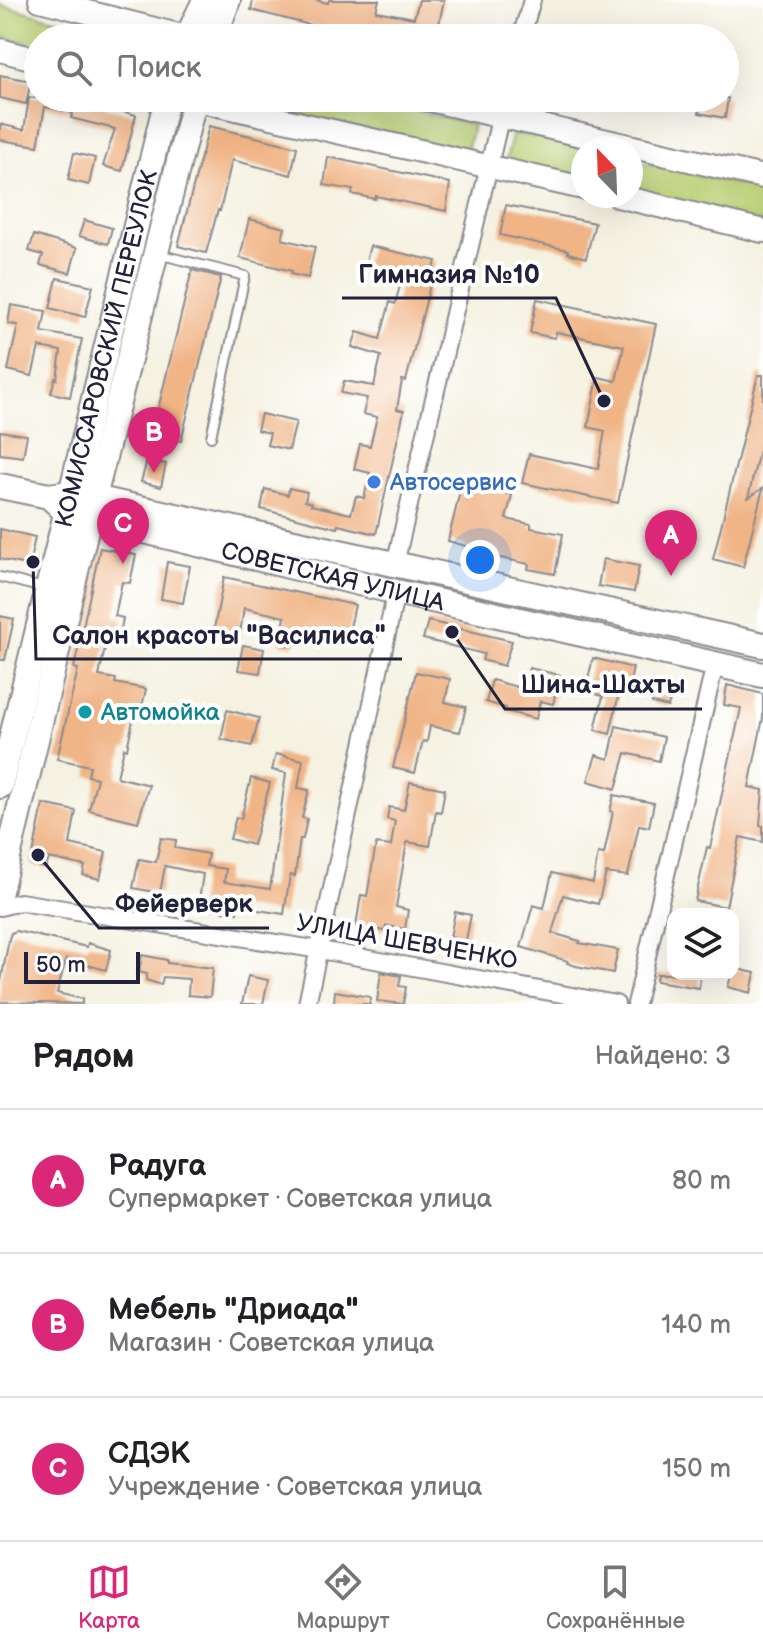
<!DOCTYPE html>
<html lang="ru">
<head>
<meta charset="utf-8">
<style>
  :root { --surface:#fff; --page:#f6f6f6; --text:#202124; --muted:#757577; --line:#e0e0e0; --accent:#db2777 }
  body { margin:0; font-family:"Balsamiq Sans",sans-serif; background:var(--page); color:var(--text) }
  .controls { position:absolute; right:24px; bottom:24px; display:grid; overflow:hidden; border-radius:16px; box-shadow:0 8px 32px #0002 }
  .controls button { width:72px; height:72px; display:grid; place-items:center; padding:0; border:0; border-bottom:2px solid var(--line); background:var(--surface); color:var(--text); font:40px sans-serif }
  .compass { position:absolute; left:571px; top:136px; width:72px; height:72px; border-radius:50%; background:var(--surface); box-shadow:0 8px 32px #0002; rotate:337deg }
  .scale { position:absolute; left:24px; bottom:20px; width:116px; box-sizing:border-box; padding-left:8px; border:4px solid #22223b; border-top:0; font-size:22px; line-height:28px; white-space:nowrap; color:#22223b; -webkit-text-stroke:6px #fff; paint-order:stroke }
  .you { position:absolute; left:480px; top:560px; width:28px; height:28px; margin:-20px; border:6px solid #fff; border-radius:50%; background:#1a73e8; box-shadow:0 0 0 12px #1a73e833 }
  .badge { display:grid; place-items:center; width:52px; height:52px; border-radius:50%; background:var(--accent); color:#fff; font-size:26px; font-weight:700 }
  .pin { position:absolute; translate:-50% -66px; filter:drop-shadow(0 2px 4px #0008) }
  .pin::after { content:''; position:absolute; top:42px; width:28px; height:24px; background:inherit; clip-path:polygon(0 0,100% 0,50% 100%) }
  .list { margin:0; padding:0; list-style:none }
  h2 { display:flex; justify-content:space-between; align-items:center; height:104px; margin:0; padding:0 32px; font-size:34px }
  h2 small { font-size:26px; font-weight:400; color:var(--muted) }
  .list li { display:grid; grid-template-columns:52px 1fr auto; gap:24px; align-items:center; box-sizing:border-box; height:144px; padding:0 32px; border-top:2px solid var(--line) }
  .list b { display:block; font-size:30px; white-space:nowrap }
  .list p { margin:0; font-size:26px; white-space:nowrap; color:var(--muted) }
  .list em { font-size:26px; font-style:normal; color:var(--muted) }
  .icon { flex:none; width:44px; height:44px; fill:none; stroke:currentColor; stroke-width:2; stroke-linecap:round; stroke-linejoin:round }
  .map { position:relative; flex:none; width:763px; height:1004px; overflow:hidden }
  .search { position:absolute; background:var(--surface); box-shadow:0 8px 32px #0002; left:24px; right:24px; top:24px; height:88px; display:flex; align-items:center; gap:20px; box-sizing:border-box; padding:0 28px; border-radius:44px; color:var(--muted); font-size:30px }
  .sheet { height:536px; background:var(--surface) }
  nav { display:flex; justify-content:space-around; align-items:center; box-sizing:border-box; height:112px; border-top:2px solid var(--line); background:var(--surface); font-size:22px; color:var(--muted) }
  nav a { display:grid; justify-items:center; gap:4px }
  nav .on { color:var(--accent) }
  .map>svg:first-child { display:block }
  .green { fill:#b8cd71; stroke:#6d7856; stroke-width:2 }
  .building { fill:#f0b485 }
  .lines { fill:none; stroke-linecap:round; stroke-linejoin:round }
  .lane-casing { stroke:#8c8a8e; stroke-width:12 }
  .street-casing { stroke:#8c8a8e; stroke-width:20 }
  .secondary-casing { stroke:#8c8a8e; stroke-width:26 }
  .primary-casing { stroke:#8c8a8e; stroke-width:28 }
  .lane { stroke:#fff; stroke-width:8 }
  .street { stroke:#fff; stroke-width:16 }
  .secondary { stroke:#fff; stroke-width:22 }
  .primary { stroke:#fff; stroke-width:24 }
  .shop-dot { fill:#3f7fe0; stroke:#fff; stroke-width:3 }
  .culture-dot { fill:#0f9aa8; stroke:#fff; stroke-width:3 }
  .labels { text-anchor:middle; dominant-baseline:central; stroke-width:8; stroke-linejoin:round; paint-order:stroke }
  .street-label { font-size:24px; fill:#22223b; stroke:#fff }
  .shop-label { font-size:24px; fill:#366cbe; stroke:#fff; text-anchor:start }
  .culture-label { font-size:24px; fill:#0d838f; stroke:#fff; text-anchor:start }
  .leader { fill:none; stroke:#22223b; stroke-width:3 }
  .callout-dot { fill:#22223b; stroke:#fff; stroke-width:3 }
  .callout-label { font-size:26px; text-anchor:middle; font-weight:bold; fill:#22223b; stroke:#fff; stroke-width:8; stroke-linejoin:round; paint-order:stroke }
</style>
</head>
<body>
<div class="map">
<svg width="763" height="1004" viewBox="0 0 763 1004">
  <rect width="100%" height="100%" fill="#fff"/>
  <filter id="ink" filterUnits="userSpaceOnUse"><feTurbulence type="fractalNoise" baseFrequency=".0125" numOctaves="2"/><feDisplacementMap in="SourceGraphic" scale="16" xChannelSelector="R" yChannelSelector="G"/><feConvolveMatrix kernelMatrix="1 2 1 2 8 2 1 2 1" color-interpolation-filters="sRGB"/></filter>
  <filter id="wash" filterUnits="userSpaceOnUse"><feTurbulence type="fractalNoise" baseFrequency=".006" numOctaves="4" result="noise"/><feDisplacementMap in="SourceGraphic" scale="32" xChannelSelector="R" yChannelSelector="G"/><feGaussianBlur stdDeviation="1.8" result="paint"/><feColorMatrix in="noise" values="0 0 0 0 0 0 0 0 0 0 0 0 0 0 0 0 0 1.4 0 .05"/><feComposite in="paint" operator="in"/></filter>
  <g filter="url(#wash)">
    <rect width="100%" height="100%" fill="#f5f2e2"/>
    <path class="green" d="M0 5 130 38H38V46L0 36Z
      M231 98H361L473 125 466 155Z
      M513 132 583 148V183L505 165Z
      M631 160 763 190V224L631 194Z"/>
    <g id="blocks">
      <path class="building" d="M253 0H315L328 3 329 0H379L376 11 414 18 419 0H444L436 38H372L342 33 251 10Z
        M0 75 31 81 26 104 0 98Z
        M29 98H97L106 100 104 107 136 115 122 171 103 166 115 129 71 118 73 113 45 107 38 146 0 140V124L24 130Z
        M702 98H728L725 118 699 113Z
        M209 126 297 147 291 175 232 160 220 211 218 210 206 253 178 246Z
        M74 153 95 158 89 185 68 180Z
        M328 157 450 183 446 211 376 196 375 199 352 194 353 190 324 185Z
        M506 205 595 223 586 258 568 253V250L500 235Z
        M249 219 285 228 282 239 315 247 308 278 291 274 292 271 240 258Z
        M84 220 112 228 108 244 79 236Z
        M34 235 77 248 70 273 40 265 43 255 29 251Z
        M370 246 436 261 406 381 402 380 397 409 404 411 376 534 338 525 337 528 261 509 265 489 288 495 289 488 307 492 305 501 312 503 311 505 351 514 356 496 364 498 370 473 354 469 360 444 370 446 377 417 363 414 367 398 341 393 344 381 374 386 381 356 352 347 357 332 380 339 390 302 395 304 403 275 365 265Z
        M192 270 221 277 181 441 152 434Z
        M57 278 93 286 85 317 50 308Z
        M537 299 656 324 618 503 522 483 529 454 598 469 605 431 588 427 598 377 616 381 624 346 556 332 555 338 530 333Z
        M11 305 46 311 42 332 82 339 70 397 51 393 55 378 57 379 61 351 39 347 32 376 8 370 18 325 8 324Z
        M758 375H763V434L748 498 763 488 743 567 713 559Z
        M261 414 296 422 289 450 267 445 270 433 257 430Z
        M0 431 27 435 23 457 0 454Z
        M147 460 166 464 161 487 141 482Z
        M462 483 512 495 506 519 531 524V528L563 534 555 574 528 569 529 564 481 554 480 561 463 557 466 546 448 541Z
        M0 529 35 537 29 566 0 559Z
        M100 548 136 555 130 583 122 582 115 616 123 618 118 645 106 643 99 676 116 679 115 683 146 689 141 711 135 710 127 749 124 748 117 777 149 785 138 822 89 810 97 778 88 776 90 766 57 759 78 669 74 668Z
        M603 559 639 566 634 592 598 586Z
        M167 562 190 566 183 603 161 599Z
        M224 577 355 605 347 641 312 633 311 635 296 633 294 646 280 644 285 617 244 608 239 639 213 634Z
        M0 616 14 619 5 660H0Z
        M428 621 512 641 504 666 482 660 484 654 423 639Z
        M243 645 264 649 260 673 238 670Z
        M593 658 633 668 628 691 620 689 610 734 595 730 603 696 585 691Z
        M529 668 560 675 553 704 540 701 536 719 505 711 506 708 486 702 492 680 524 689Z
        M416 672 450 679 445 702 466 707 460 732 430 726 427 742 423 741 415 773 393 768Z
        M658 682 674 687 668 707 652 703Z
        M727 685 763 694V718L749 787 763 790 760 825 763 826V842L740 837 726 907 695 901 707 847 710 848 741 708 724 705Z
        M227 710 259 718 252 746 221 739Z
        M616 726 664 737 659 761 626 753 616 789 588 781 596 755 609 759Z
        M276 754 303 760 298 788 309 790 302 818 307 819 303 839H300L295 876 290 875 284 914 238 907 237 913 198 907 203 874 165 866 160 893 133 888 139 859 156 862 161 838 176 840 175 848 208 854 206 866 226 869 224 882 270 889 286 773 272 770Z
        M251 778 270 783 253 845 230 839 236 817 241 819Z
        M410 782 445 789 441 812 436 811 430 846 407 842 396 907 408 910 405 929 386 926 385 931 356 926 361 895 367 896 376 844 391 846 395 821 387 819 389 807 404 810Z
        M614 795 654 803 649 827 639 825 628 876 606 873 598 904 563 895 552 933 580 941 579 943 618 950 613 973 576 966 567 963 568 961 521 947 533 905 544 908 552 873 593 883 598 853 604 854 613 812 610 811Z
        M43 804 76 811 70 844 106 852 100 879 83 875 85 866 49 858 46 868 31 865Z
        M455 912 471 915 466 940 450 937Z
        M16 931 87 947 88 943 111 950 106 970 66 959 57 993 82 999V1004L0 1002V986L9 939 11 933Z
        M142 955 167 960V963L213 968 210 997 188 995 189 979 163 977 161 985 146 980 147 974 139 972Z
        M733 968 755 973 751 993 728 987Z
        M381 972 401 976 399 986 406 987 403 1004 377 1001Z
        M657 974H701L699 988 656 981Z
        M248 976 268 980 263 1004H242Z
        M335 991 370 997V1004H334Z"/>
    </g>
  </g>
  <g filter="url(#ink)">
    <use href="#blocks" fill-opacity="0" stroke="#8c8a8e" stroke-width="2"/>
    <g class="lines">
      <g class="lane-casing">
        <path id="lane" d="M158 254 245 276 211 437
          M0 577 47 589"/>
      </g>
      <g class="street-casing">
        <path id="street" d="M521 38 532 0
          M395 564 505 98
          M0 907 20 902 320 950 616 1004
          M307 1004 396 592
          M636 1004 715 664"/>
      </g>
      <g class="secondary-casing">
        <path id="secondary" d="M40 0 190 38
          M0 50 38 60
          M188 98 583 188
          M421 98 763 177
          M618 196 763 231"/>
      </g>
      <g class="primary-casing">
        <g id="primary">
          <path d="M187 38 205 0"/>
          <path d="M214 38 228 0"/>
          <path d="M0 486 49 496 70 493 94 498 763 645"/>
          <path id="s1" d="M49 496 66 512 396 592 763 675"/>
          <path id="s2" d="M0 786 167 98"/>
          <path d="M0 891 89 517 195 98"/>
        </g>
      </g>
      <use href="#lane" class="lane"/>
      <use href="#street" class="street"/>
      <use href="#secondary" class="secondary"/>
      <use href="#primary" class="primary"/>
    </g>
  </g>
  <circle class="shop-dot" cx="374" cy="482" r="8"/>
  <circle class="culture-dot" cx="85" cy="712" r="8"/>
  <g class="labels">
    <g class="street-label">
      <text stroke="none"><textPath href="#s2" startOffset="450">КОМИССАРОВСКИЙ ПЕРЕУЛОК</textPath></text>
      <text stroke="none"><textPath href="#s1" startOffset="298">СОВЕТСКАЯ УЛИЦА</textPath></text>
      <text transform="translate(407 942) rotate(10)">УЛИЦА ШЕВЧЕНКО</text>
    </g>
    <g class="shop-label">
      <text x="390" y="482">Автосервис</text>
    </g>
    <g class="culture-label">
      <text x="101" y="712">Автомойка</text>
    </g>
  </g>
  <path class="leader" d="M604 401L556 298H342M33 562L36 659H402M452 632L505 709H702M38 855L99 928H269"/>
  <g class="callout-dot">
    <circle cx="604" cy="401" r="8"/>
    <circle cx="33" cy="562" r="8"/>
    <circle cx="452" cy="632" r="8"/>
    <circle cx="38" cy="855" r="8"/>
  </g>
  <g class="callout-label">
    <text x="449" y="283">Гимназия №10</text>
    <text x="219" y="644">Салон красоты "Василиса"</text>
    <text x="603" y="693">Шина-Шахты</text>
    <text x="184" y="912">Фейерверк</text>
  </g>
</svg>
<div class="controls">
<button><svg class="icon" aria-label="layers" viewBox="0 0 24 24"><path d="M12 4l9 5-9 5-9-5zM3 14l9 5 9-5"/></svg></button>
</div>
<svg class="compass" viewBox="-18 -18 36 36"><path d="M0-13l5 13h-10z" fill="#e53935"/><path d="M0 13l5-13h-10z" fill="#757577"/></svg>
<div class="scale">50 m</div>
<div class="you"></div>
<div class="pin badge" style="left:671px;top:576px">A</div>
<div class="pin badge" style="left:154px;top:473px">B</div>
<div class="pin badge" style="left:123px;top:564px">C</div>
<div class="search"><svg class="icon" aria-label="search" viewBox="0 0 24 24"><circle cx="10" cy="10" r="6"/><path d="M15 15l6 6"/></svg>Поиск</div>
</div>
<section class="sheet">
<h2>Рядом<small>Найдено: 3</small></h2>
<ul class="list">
<li><span class="badge">A</span><div><b>Радуга</b><p>Супермаркет · Советская улица</p></div><em>80 m</em></li>
<li><span class="badge">B</span><div><b>Мебель &quot;Дриада&quot;</b><p>Магазин · Советская улица</p></div><em>140 m</em></li>
<li><span class="badge">C</span><div><b>СДЭК</b><p>Учреждение · Советская улица</p></div><em>150 m</em></li>
</ul>
</section>
<nav>
<a class="on"><svg class="icon" aria-label="map" viewBox="0 0 24 24"><path d="M3 6l6-2 6 2 6-2v14l-6 2-6-2-6 2zM9 4v14M15 6v14"/></svg>Карта</a>
<a><svg class="icon" aria-label="directions" viewBox="0 0 24 24"><path d="M12 3l9 9-9 9-9-9zM9 14v-3h6M13 9l2 2-2 2"/></svg>Маршрут</a>
<a><svg class="icon" aria-label="saved" viewBox="0 0 24 24"><path d="M7 4h10v16l-5-4-5 4z"/></svg>Сохранённые</a>
</nav>
</body>
</html>
